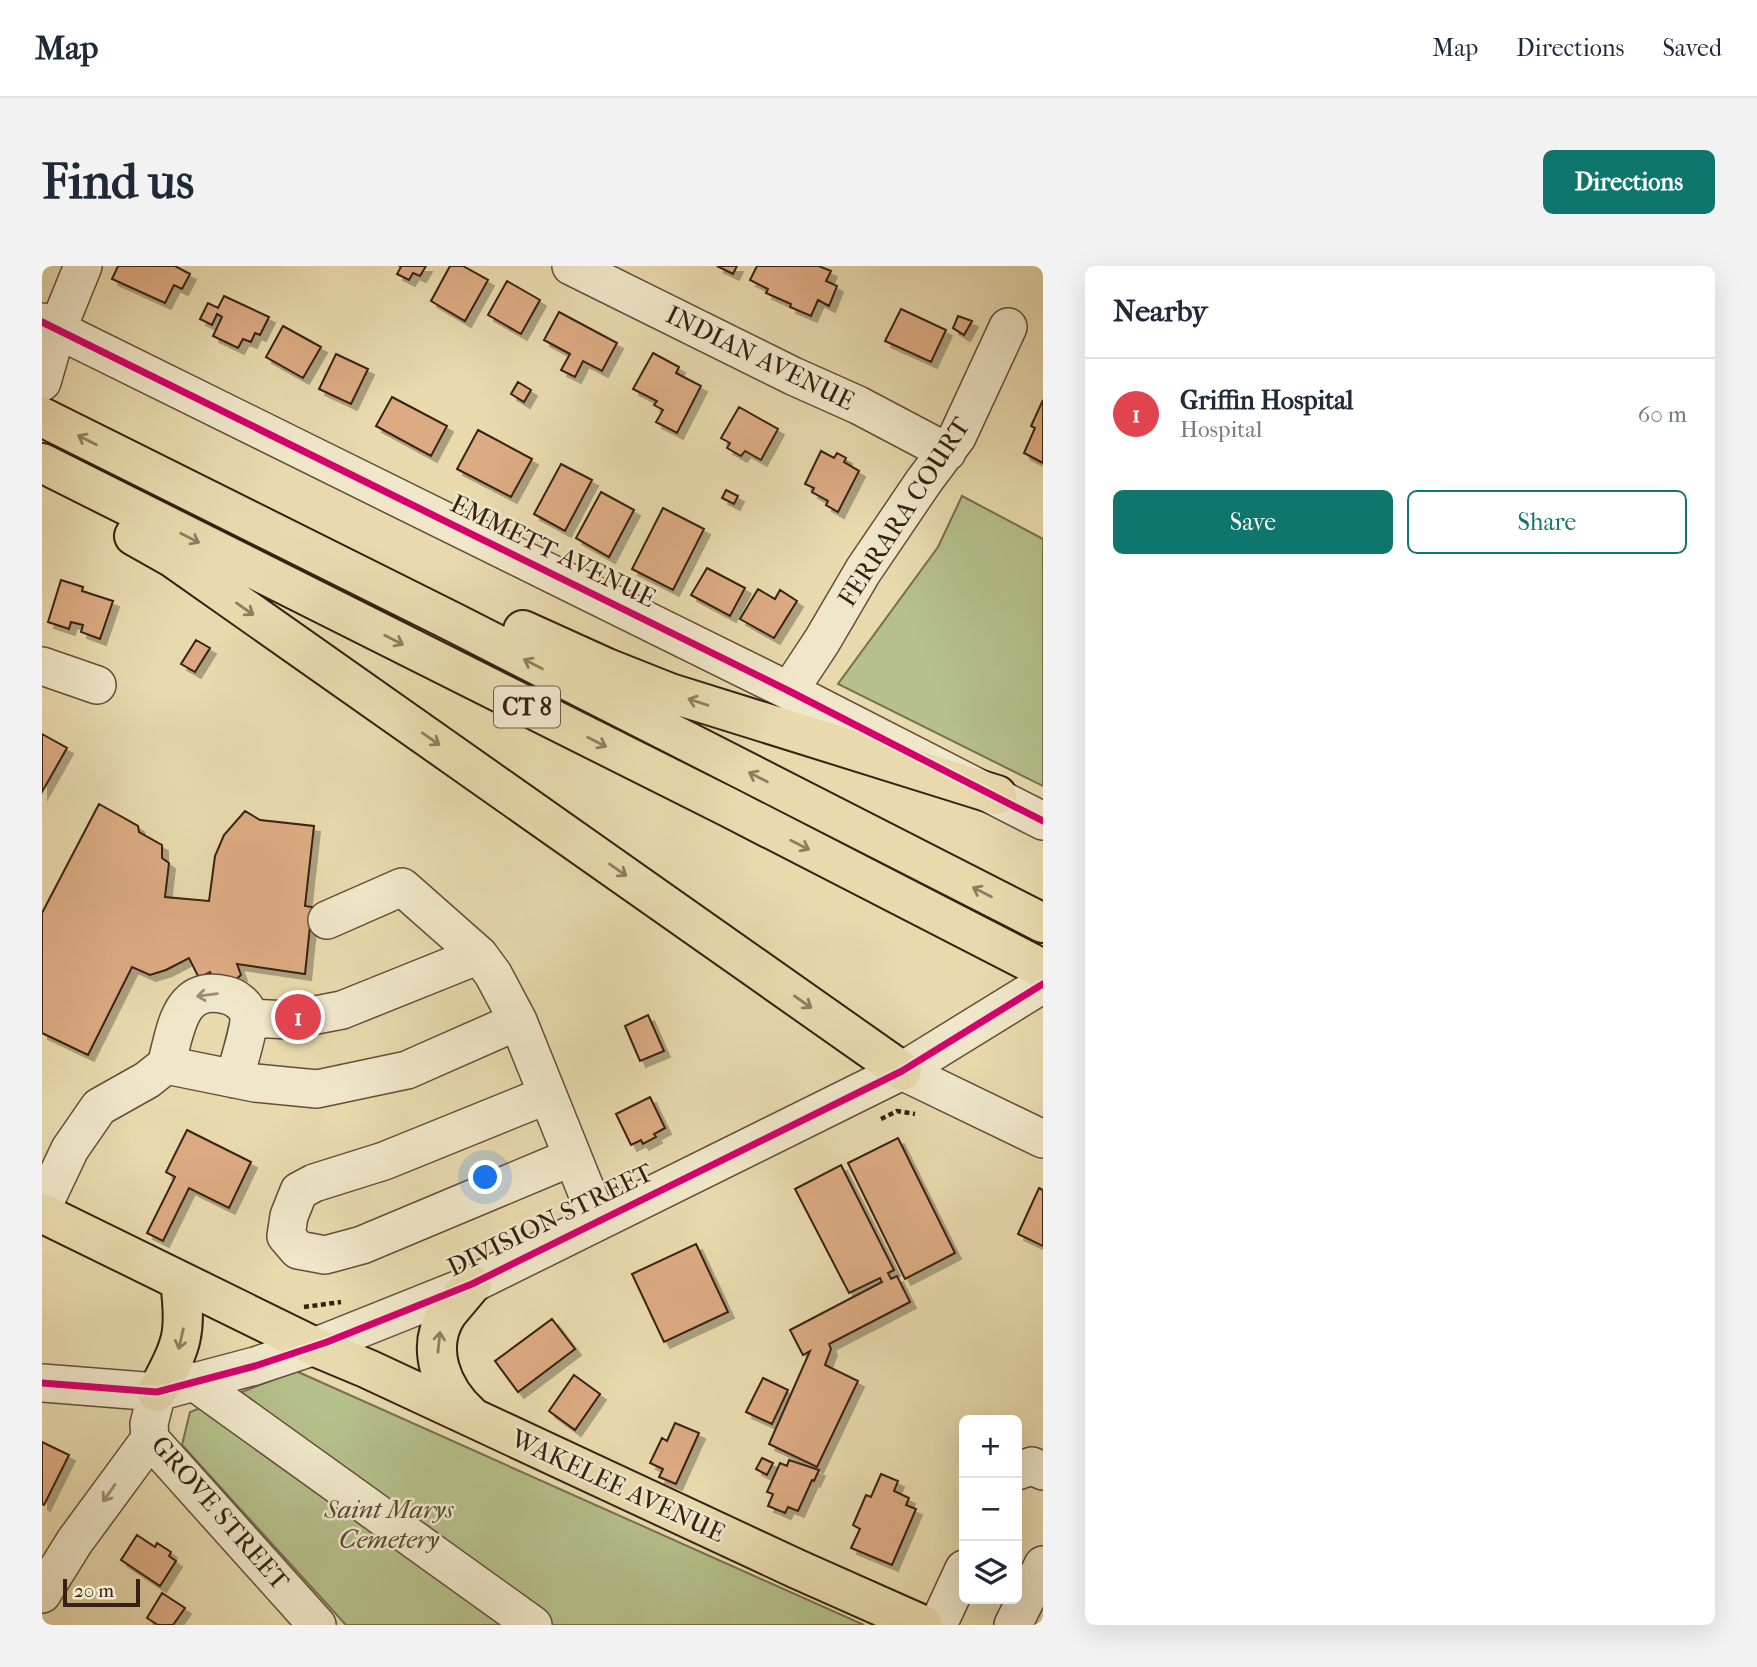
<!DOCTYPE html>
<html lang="en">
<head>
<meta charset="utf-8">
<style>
  :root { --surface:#fff; --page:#f2f2f3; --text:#1f2937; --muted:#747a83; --line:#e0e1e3; --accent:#0f766e }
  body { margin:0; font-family:"IM FELL French Canon",serif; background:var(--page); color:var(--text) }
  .controls { position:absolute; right:21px; bottom:21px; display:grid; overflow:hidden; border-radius:10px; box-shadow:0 7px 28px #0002 }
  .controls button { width:63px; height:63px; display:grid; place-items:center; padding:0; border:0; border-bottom:2px solid var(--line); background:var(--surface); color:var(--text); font:35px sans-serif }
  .scale { position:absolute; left:21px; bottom:18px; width:77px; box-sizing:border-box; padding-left:7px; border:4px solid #382014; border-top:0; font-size:19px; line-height:24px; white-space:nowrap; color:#382014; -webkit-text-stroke:5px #f0e7ca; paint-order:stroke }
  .you { position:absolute; left:444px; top:912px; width:24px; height:24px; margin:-18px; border:5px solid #fff; border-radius:50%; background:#1a73e8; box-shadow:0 0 0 10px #1a73e833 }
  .badge { display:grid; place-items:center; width:46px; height:46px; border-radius:50%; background:var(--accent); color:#fff; font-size:23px; font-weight:700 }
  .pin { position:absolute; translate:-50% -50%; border:4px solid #fff; box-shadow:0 2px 7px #0006 }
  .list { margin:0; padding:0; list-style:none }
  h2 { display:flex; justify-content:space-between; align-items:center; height:91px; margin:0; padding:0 28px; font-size:30px }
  h2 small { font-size:23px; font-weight:400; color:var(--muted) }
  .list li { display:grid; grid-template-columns:46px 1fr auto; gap:21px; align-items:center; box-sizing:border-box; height:112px; padding:0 28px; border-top:2px solid var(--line) }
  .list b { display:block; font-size:26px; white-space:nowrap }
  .list p { margin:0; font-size:23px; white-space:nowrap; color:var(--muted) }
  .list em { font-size:23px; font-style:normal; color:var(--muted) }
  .actions { display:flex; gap:14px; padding:21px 28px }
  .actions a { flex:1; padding:16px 0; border:2px solid var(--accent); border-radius:10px; text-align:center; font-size:24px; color:var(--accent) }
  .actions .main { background:var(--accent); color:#fff }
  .icon { flex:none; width:38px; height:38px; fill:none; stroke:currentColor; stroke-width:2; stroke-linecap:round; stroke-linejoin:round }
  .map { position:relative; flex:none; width:1001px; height:1359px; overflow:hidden; border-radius:10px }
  header { display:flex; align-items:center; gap:42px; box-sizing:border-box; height:98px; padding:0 35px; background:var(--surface); border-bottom:2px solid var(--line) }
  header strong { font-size:33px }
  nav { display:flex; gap:38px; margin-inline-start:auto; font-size:24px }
  .intro { display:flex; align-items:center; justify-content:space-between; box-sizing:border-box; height:168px; padding:0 42px }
  h1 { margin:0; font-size:49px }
  .button { padding:18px 32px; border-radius:10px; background:var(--accent); color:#fff; font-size:24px; font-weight:700 }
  main { display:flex; gap:42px; padding:0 42px }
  aside { flex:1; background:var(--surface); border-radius:10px; box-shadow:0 7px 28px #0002 }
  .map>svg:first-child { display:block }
  .green { fill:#b5c08a; stroke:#76704f; stroke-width:2 }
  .building { fill:#ddab82; stroke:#382014; stroke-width:2; filter:url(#shadow) }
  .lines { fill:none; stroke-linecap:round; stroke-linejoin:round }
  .minor-casing { stroke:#644e3a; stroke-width:40 }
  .major-casing { stroke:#382014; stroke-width:42 }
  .highway-casing { stroke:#382014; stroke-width:42 }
  .path { stroke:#382014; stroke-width:4.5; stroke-dasharray:5 3.5; stroke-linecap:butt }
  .minor { stroke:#f0e7ca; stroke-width:37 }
  .major { stroke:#e8daad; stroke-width:38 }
  .highway { stroke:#e8daad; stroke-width:38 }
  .cycleway-casing { stroke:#f0e7ca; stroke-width:11 }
  .cycleway { stroke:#d6006c; stroke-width:7 }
  .oneway { stroke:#907d60 }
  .oneway2 { stroke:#9d8d78 }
  .labels { text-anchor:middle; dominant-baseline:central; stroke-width:5; stroke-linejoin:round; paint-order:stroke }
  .shield { fill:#f0e7ca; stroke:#6f5c4b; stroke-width:2 }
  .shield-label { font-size:24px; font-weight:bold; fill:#382014 }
  .street-label { font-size:26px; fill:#382014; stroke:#f0e7ca }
  .park-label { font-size:26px; font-style:italic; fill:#574832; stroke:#f0e7ca }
</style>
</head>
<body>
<header>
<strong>Map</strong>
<nav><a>Map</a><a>Directions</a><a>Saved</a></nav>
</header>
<div class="intro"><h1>Find us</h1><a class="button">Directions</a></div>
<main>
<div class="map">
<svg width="1001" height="1359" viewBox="0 0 1001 1359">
  <defs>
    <filter id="shadow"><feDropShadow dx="6" dy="6" stdDeviation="0" flood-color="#0004"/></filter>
  </defs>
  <rect width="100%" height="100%" fill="#e8daad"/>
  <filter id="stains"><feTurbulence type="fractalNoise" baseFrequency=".00286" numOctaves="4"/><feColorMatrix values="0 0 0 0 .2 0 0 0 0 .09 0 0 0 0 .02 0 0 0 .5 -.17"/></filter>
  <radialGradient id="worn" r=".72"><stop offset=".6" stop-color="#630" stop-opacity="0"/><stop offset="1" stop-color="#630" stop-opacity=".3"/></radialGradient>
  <path class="green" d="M920 230 1001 273V520L796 418 896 281Z
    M254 1105 822 1359H304L140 1179 148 1146Z"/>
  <path class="building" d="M76 0H133L148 8 140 23 132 19 123 37 70 13Z
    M357 0H384L378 10 371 7 367 14 355 8 359 1Z
    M408 0H421L446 14 423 55 389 35Z
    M675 0H695L691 8Z
    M715 0H777L789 5 784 15 795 20 787 40 776 34 769 50 748 41 749 38 724 27 726 23 708 14Z
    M465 15 498 34 479 68 446 49Z
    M182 30 227 51 218 69 213 67 209 76 201 73 196 82 171 70 180 51 175 48 170 59 158 53 166 37 176 42Z
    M859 43 904 64 889 96 843 75Z
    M517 46 575 77 560 105 541 95 533 111 519 104 528 88 502 74Z
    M916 50 930 55 922 69 911 62Z
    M241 60 279 81 261 112 224 91Z
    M611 87 637 101 634 107 659 120 635 167 614 156 621 144 612 139 615 135 591 123Z
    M294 88 326 103 309 138 277 123Z
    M476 116 489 124 482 136 469 128Z
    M350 131 405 160 389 190 334 160Z
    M1001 134V197L982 187 993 162 989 160Z
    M697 141 736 163 719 194 703 185 699 190 685 182 688 177 679 172Z
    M436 164 490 193 469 231 415 203Z
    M779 185 792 192 795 187 804 192 802 196 817 205 796 246 784 239 786 235 770 226 772 222 763 218Z
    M519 198 550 214 523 265 492 248Z
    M684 224 696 230 692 238 680 232Z
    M559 226 592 244 567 291 534 272Z
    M621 242 662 263 631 324 590 303Z
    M665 302 703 322 688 350 649 329Z
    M19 314 41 321 40 325 71 335 58 373 39 366 41 359 29 356 27 363 6 356Z
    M716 323 733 333 738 324 755 335 732 372 698 353Z
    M154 374 168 382 153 406 139 398Z
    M0 468 25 482 0 526Z
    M57 538 96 560 97 566 120 579V592L127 597 123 631 167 635 173 590 182 569 203 545 218 554 272 560 263 640 270 641 263 708 195 698 199 709 191 716 175 719 168 706 157 712 147 692 124 704 108 709 90 701 46 789 0 767V647Z
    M606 749 622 785 598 795 583 760Z
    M608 831 623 862 612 868 614 871 601 878 599 874 589 879 574 848Z
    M145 864 209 896 187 942 147 922 121 975 105 967 133 911 124 906Z
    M856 872 913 987 863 1013 806 897Z
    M799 899 852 1004 846 1007 849 1013 855 1010 868 1036 787 1078 789 1083 783 1099 816 1115 775 1201 727 1178 768 1085 761 1089 748 1064 840 1016 838 1012 807 1027 753 923Z
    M997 922 1001 924V980L976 968Z
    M654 978 686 1046 622 1076 590 1008Z
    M510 1053 533 1083 476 1126 453 1095Z
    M532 1109 558 1128 533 1164 507 1145Z
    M721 1112 746 1124 730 1158 704 1146Z
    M633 1157 657 1167 634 1218 617 1211 621 1203 608 1197 620 1172 625 1175Z
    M0 1176 27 1189 2 1239 0 1238Z
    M720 1192 731 1197 725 1209 714 1203Z
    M747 1194 777 1204 772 1215 770 1214 756 1245 746 1241 743 1247 726 1240 731 1228 725 1226 738 1197 745 1200Z
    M839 1208 856 1215 852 1225 867 1232 864 1239 874 1243 850 1299 809 1282 818 1263 811 1259 824 1229 829 1231Z
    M95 1269 113 1281 115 1277 129 1286 127 1290 134 1295 118 1320 79 1294Z
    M120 1327 143 1342 131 1359H116L105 1352Z"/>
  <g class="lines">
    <g class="minor-casing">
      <path id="minor" d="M529 0 751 110 816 139 905 186
        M0 56 747 425 1001 555
        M0 116 15 64 41 0
        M0 400 55 419
        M747 425 780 375 821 305 882 215 915 171 966 61
        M285 654 360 621 437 689
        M476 755 556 954
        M124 799C134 765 136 718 184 729 194 731 205 740 207 750 208 760 196 800 192 813
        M860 805 1001 873
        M505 829 342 895 272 917 257 925 247 950 244 970 256 984 283 989 320 979 530 891
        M0 942 28 883 57 841 105 814 124 799 213 817 275 823 365 804 476 755 451 708 437 689 300 744 248 754 207 752
        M151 1115 491 1359
        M0 1117 115 1126 213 1100 285 1076 430 1018 860 805 1001 718
        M115 1126 107 1158 108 1173 275 1359
        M975 1205 990 1200 1001 1205
        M0 1328 33 1275 108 1173
        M896 1359 922 1303
        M971 1359 1001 1299"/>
    </g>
    <g class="major-casing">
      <path id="major" d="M0 947 271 1080 326 1103 755 1303 881 1359
        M115 1126C140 1078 145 1070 138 1015
        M428 1149C400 1124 383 1083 405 1048 413 1038 422 1028 430 1018"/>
    </g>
    <g class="highway-casing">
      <path id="highway" d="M0 151 411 356 1001 657
        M0 197 686 541 1001 703
        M92 270 131 292 860 805
        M481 364 565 402 628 427 955 529"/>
    </g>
    <path class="path" d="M839 853 855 845 873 848
      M262 1041 299 1036"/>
    <use href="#minor" class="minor"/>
    <use href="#major" class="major"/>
    <use href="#highway" class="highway"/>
    <g class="cycleway-casing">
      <path id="cycleway" d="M0 56 747 425 1001 555
        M0 1117 115 1126 213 1100 285 1076 430 1018 860 805 1001 718"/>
    </g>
    <use href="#cycleway" class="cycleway"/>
  </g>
  <defs><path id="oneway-shaft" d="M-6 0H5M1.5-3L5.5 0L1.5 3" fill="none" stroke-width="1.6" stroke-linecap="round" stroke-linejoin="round" transform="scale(1.75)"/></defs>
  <g class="oneway">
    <use href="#oneway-shaft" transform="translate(45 174) rotate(-153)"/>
    <use href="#oneway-shaft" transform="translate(148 272) rotate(27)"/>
    <use href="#oneway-shaft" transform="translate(203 343) rotate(35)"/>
    <use href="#oneway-shaft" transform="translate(352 374) rotate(27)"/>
    <use href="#oneway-shaft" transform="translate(491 398) rotate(-153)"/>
    <use href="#oneway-shaft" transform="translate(656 436) rotate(-162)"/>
    <use href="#oneway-shaft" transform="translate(389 473) rotate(35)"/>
    <use href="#oneway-shaft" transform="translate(555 476) rotate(27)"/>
    <use href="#oneway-shaft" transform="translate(716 511) rotate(-153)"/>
    <use href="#oneway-shaft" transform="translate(758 579) rotate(27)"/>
    <use href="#oneway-shaft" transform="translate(576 604) rotate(35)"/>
    <use href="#oneway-shaft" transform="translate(940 626) rotate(-153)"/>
    <use href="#oneway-shaft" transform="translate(761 736) rotate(35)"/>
    <use href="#oneway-shaft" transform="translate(139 1073) rotate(103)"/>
    <use href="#oneway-shaft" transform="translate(397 1076) rotate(-84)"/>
  </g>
  <g class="oneway2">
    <use href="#oneway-shaft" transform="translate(165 729) rotate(172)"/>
    <use href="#oneway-shaft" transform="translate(67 1227) rotate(125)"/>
  </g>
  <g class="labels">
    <rect class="shield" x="452" y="420.5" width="66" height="41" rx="5"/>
    <g class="shield-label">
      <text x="485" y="441">CT 8</text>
    </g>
    <g class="street-label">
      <text transform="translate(718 92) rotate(26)">INDIAN AVENUE</text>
      <text transform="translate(862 246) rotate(-57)">FERRARA COURT</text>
      <text transform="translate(511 285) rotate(26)">EMMETT AVENUE</text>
      <text transform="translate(508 954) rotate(-26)">DIVISION STREET</text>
      <text transform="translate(576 1220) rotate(25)">WAKELEE AVENUE</text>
      <text transform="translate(178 1247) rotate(49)">GROVE STREET</text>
    </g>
    <g class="park-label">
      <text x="347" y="1243">Saint Marys<tspan x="347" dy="30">Cemetery</tspan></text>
    </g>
  </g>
  <rect width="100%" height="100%" filter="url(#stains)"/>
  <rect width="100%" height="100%" fill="url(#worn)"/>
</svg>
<div class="controls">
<button>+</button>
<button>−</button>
<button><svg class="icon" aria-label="layers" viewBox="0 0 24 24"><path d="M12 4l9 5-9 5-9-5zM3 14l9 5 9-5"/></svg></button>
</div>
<div class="scale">20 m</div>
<div class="you"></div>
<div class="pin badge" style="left:256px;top:751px;background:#e0444e">1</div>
</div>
<aside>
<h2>Nearby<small></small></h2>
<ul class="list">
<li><span class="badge" style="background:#e0444e">1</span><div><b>Griffin Hospital</b><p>Hospital</p></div><em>60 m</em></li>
</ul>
<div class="actions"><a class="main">Save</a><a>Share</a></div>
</aside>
</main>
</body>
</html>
